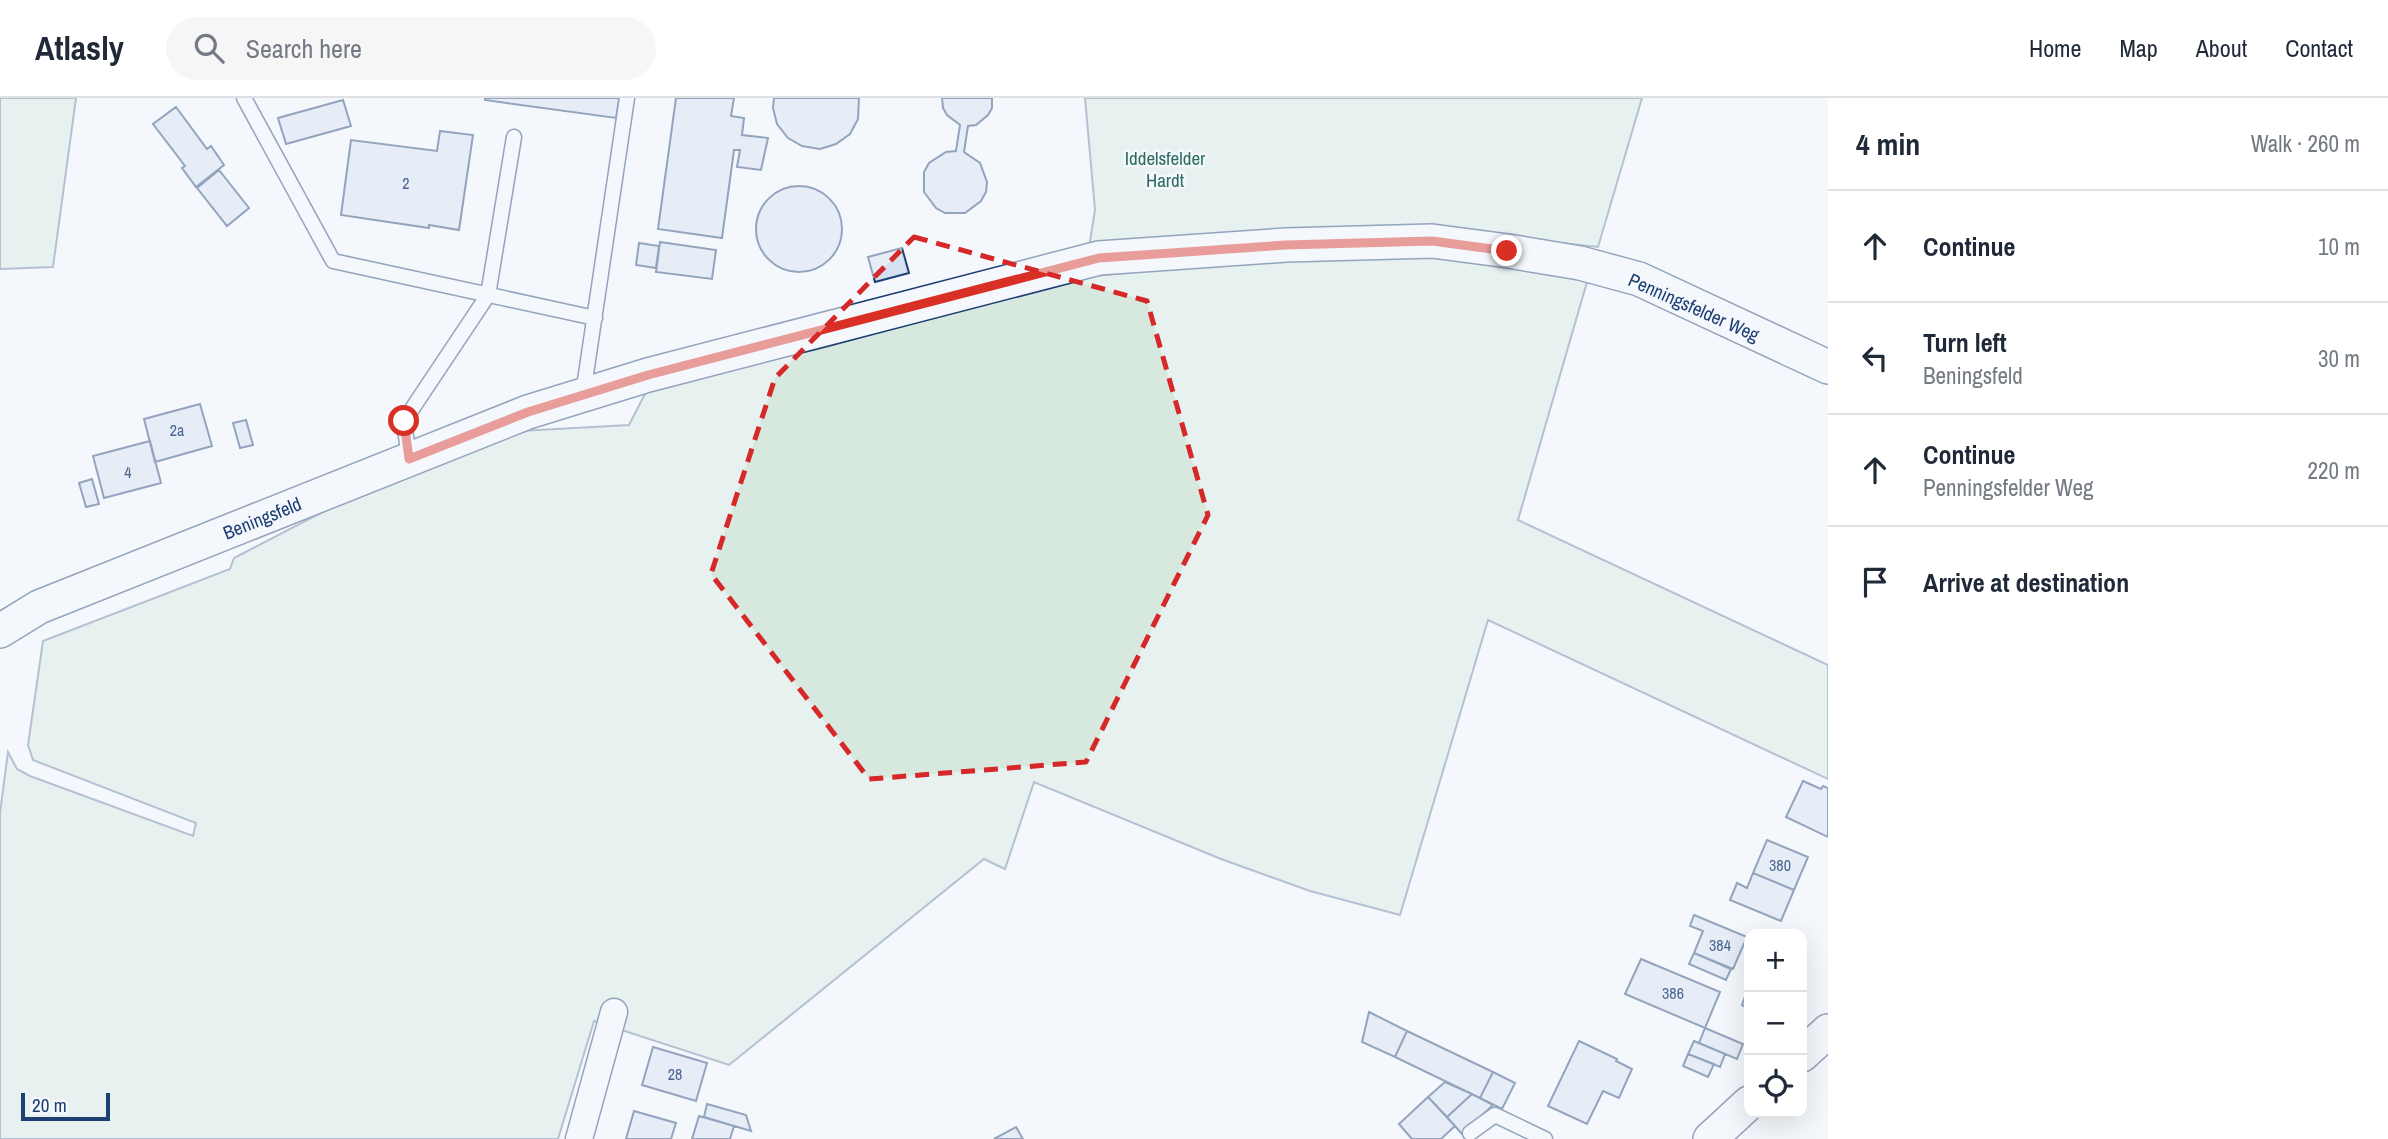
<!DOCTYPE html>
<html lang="en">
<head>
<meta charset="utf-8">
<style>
  :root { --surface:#fff; --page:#f6f6f7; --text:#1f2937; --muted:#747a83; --line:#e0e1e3 }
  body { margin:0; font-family:"Archivo Narrow",sans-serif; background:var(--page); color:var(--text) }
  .controls { position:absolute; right:21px; bottom:21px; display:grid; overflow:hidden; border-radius:14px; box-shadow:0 7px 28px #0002 }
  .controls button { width:63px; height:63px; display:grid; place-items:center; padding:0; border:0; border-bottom:2px solid var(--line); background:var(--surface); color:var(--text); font:35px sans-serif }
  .scale { position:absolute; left:21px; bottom:18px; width:89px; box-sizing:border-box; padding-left:7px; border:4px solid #1d3f73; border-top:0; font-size:19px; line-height:24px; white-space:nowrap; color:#1d3f73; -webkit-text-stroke:5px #f4f7fb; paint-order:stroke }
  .stop { position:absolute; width:21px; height:21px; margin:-16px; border:5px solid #d93025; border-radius:50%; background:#fff }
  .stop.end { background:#d93025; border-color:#fff; box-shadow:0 2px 7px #0008 }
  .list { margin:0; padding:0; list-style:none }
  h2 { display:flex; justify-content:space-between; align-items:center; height:91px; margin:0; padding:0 28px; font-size:30px }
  h2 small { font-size:23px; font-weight:400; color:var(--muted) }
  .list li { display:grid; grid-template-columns:46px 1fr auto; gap:21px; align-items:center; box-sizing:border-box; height:112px; padding:0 28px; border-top:2px solid var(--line) }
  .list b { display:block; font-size:26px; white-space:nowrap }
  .list p { margin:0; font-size:23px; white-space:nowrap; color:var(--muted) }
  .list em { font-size:23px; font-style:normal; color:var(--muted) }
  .icon { flex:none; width:38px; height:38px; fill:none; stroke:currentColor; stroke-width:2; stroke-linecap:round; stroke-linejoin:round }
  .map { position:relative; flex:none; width:1828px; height:1041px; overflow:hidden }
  header { display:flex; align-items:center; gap:42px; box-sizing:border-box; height:98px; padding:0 35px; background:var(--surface); border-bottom:2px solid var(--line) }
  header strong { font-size:33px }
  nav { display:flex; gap:38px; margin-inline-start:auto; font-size:24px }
  .search { width:490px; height:63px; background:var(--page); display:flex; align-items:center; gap:18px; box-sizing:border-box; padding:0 24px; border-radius:38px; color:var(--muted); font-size:26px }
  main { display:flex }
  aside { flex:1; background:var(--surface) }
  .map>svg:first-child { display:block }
  .green { fill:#d7e8df; stroke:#687fa3; stroke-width:2 }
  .building { fill:#d5e0f0; stroke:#1d3f73; stroke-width:2 }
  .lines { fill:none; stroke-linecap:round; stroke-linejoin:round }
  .service-casing { stroke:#1d3f73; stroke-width:17 }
  .minor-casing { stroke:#1d3f73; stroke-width:29 }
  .tertiary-casing { stroke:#1d3f73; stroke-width:36 }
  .service { stroke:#f4f7fb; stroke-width:14 }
  .minor { stroke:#f4f7fb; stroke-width:26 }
  .tertiary { stroke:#f4f7fb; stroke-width:33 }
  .route { stroke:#d93025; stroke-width:9 }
  .marked { fill:none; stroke:#d62828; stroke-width:5; stroke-dasharray:14 9; stroke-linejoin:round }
  .labels { text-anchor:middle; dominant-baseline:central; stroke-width:5; stroke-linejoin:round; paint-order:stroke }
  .number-label { font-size:16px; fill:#4b6792 }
  .park-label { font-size:19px; fill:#2c6c60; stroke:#f4f7fb }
  .street-label { font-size:19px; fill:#1d3f73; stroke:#f4f7fb }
</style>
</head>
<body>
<header>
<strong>Atlasly</strong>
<div class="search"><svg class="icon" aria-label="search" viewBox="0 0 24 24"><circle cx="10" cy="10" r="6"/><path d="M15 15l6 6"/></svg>Search here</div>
<nav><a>Home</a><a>Map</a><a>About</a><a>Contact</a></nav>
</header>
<main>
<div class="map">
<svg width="1828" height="1041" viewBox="0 0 1828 1041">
  <rect width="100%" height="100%" fill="#f4f7fb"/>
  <path class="green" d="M0 0H76L53 169 0 171Z
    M1085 0H1642L1598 149 1477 136 1440 127 1107 147 1088 156 1095 112Z
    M1438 155 1589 177 1518 422 1828 567V681L1488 522 1400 817 1310 793 1221 761 1034 684 1005 771 984 761 729 967 594 923 558 1041H0V715L8 654 17 671 30 678 193 738 196 725 33 662 28 647 43 543 230 471 234 460 344 403 520 333 629 327 647 292 829 248 1083 179 1286 159Z"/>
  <path class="building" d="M485 0H618L619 2 616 20 485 2Z
    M676 0H734L731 18 744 20 742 37 768 40 761 72 737 69 740 52H734L722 140 658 131Z
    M774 0H859L858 21 850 36 836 46 820 51 802 48 788 40 777 26 773 10Z
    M942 0H992V10L988 17 976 27 968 28 964 54 980 65 987 84 986 94 981 103 965 115H945L936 110 924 94V74L929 65 946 54 956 53 960 27 947 17 943 10Z
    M343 2 351 28 286 46 278 20Z
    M176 9 207 51 211 48 224 67 196 89 182 70 185 68 153 26Z
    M440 33 473 37 459 132 429 127V130L341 117 351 42 437 53Z
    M219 72 249 110 227 128 197 90Z
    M756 131a43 43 0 1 1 86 0a43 43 0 1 1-86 0Z
    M660 144 716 152 712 181 656 174Z
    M639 145 659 148 656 170 636 167Z
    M902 150 909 175 875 184 868 159Z
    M200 306 212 348 155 364 144 321Z
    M246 322 253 347 240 350 233 325Z
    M150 343 161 385 104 400 93 358Z
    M92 381 99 406 86 409 79 385Z
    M1803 683 1821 691 1823 688 1828 690V739L1786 719Z
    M1767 742 1808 759 1794 792 1753 775Z
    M1753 775 1794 792 1781 823 1730 802 1737 785 1747 790Z
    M1694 817 1747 839 1733 871 1694 855 1703 833 1690 828Z
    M1694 855 1731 871 1726 882 1689 866Z
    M1641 861 1720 894 1705 930 1625 896Z
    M1747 893 1749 894V911L1742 907Z
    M1369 914 1407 933 1395 959 1362 944Z
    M1705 930 1743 946 1737 961 1699 945Z
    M1407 933 1493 974 1480 1000 1395 959Z
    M1579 943 1617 961 1616 963 1632 971 1619 1000 1603 993 1587 1026 1548 1008Z
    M1694 943 1725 956 1720 969 1688 956Z
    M653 949 707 965 696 1003 642 987Z
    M1688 956 1714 966 1708 979 1683 968Z
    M1493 974 1515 985 1502 1011 1480 1000Z
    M1445 984 1472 996 1447 1019 1428 999Z
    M1472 996 1493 1007 1462 1036 1447 1019Z
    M1428 999 1455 1028 1441 1041H1412L1399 1026Z
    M707 1006 746 1017 751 1033 704 1019Z
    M634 1013 676 1025 671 1041H626Z
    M699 1018 734 1028 730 1041H692Z
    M1016 1029 1023 1041H994Z"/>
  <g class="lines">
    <g class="service-casing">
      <path id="service" d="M244 0 333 163 595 220
        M583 296 627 0
        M409 361 404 323 488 197 514 39
        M1470 1035 1495 1017 1545 1041"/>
    </g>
    <g class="minor-casing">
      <path id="minor" d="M579 1041 614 914"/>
    </g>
    <g class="tertiary-casing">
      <path id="tertiary" d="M0 533 39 509 528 314 648 277 1099 160 1286 147 1432 143 1508 153 1580 165 1639 181 1828 269
        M1802 957 1828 933
        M1710 1041 1749 1005"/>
    </g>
    <use href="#service" class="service"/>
    <use href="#minor" class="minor"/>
    <use href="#tertiary" class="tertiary"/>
  </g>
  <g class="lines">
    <path class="route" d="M404 323 409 361 528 314 648 277 1099 160 1286 147 1432 143 1507 153"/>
  </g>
  <path d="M0 0H1828V1041H0ZM914 139 1147 203 1208 417 1086 664 869 681 711 476 775 280Z" fill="#f4f7fb" fill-opacity=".55" fill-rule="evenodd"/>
  <path class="marked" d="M914 139 1147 203 1208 417 1086 664 869 681 711 476 775 280Z"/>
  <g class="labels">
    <g class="number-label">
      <text x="406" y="85">2</text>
      <text x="177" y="332">2a</text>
      <text x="128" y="374">4</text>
      <text x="1780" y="767">380</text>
      <text x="1720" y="847">384</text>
      <text x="1673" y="895">386</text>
      <text x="675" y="976">28</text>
    </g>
    <g class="park-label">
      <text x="1165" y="60">Iddelsfelder<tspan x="1165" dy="22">Hardt</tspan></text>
    </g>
    <g class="street-label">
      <text transform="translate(1694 209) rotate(24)">Penningsfelder Weg</text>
      <text transform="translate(262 420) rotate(-22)">Beningsfeld</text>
    </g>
  </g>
</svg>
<div class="controls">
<button>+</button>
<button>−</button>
<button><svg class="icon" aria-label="locate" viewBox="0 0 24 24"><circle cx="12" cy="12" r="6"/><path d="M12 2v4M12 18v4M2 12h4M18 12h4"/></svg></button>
</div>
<div class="scale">20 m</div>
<div class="stop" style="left:404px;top:323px"></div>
<div class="stop end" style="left:1507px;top:153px"></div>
</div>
<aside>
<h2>4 min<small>Walk · 260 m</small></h2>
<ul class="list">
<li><svg class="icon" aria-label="ahead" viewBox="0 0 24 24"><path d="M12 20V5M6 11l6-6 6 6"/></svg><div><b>Continue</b></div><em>10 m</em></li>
<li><svg class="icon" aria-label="left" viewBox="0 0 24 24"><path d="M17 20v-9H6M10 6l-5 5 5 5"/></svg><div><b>Turn left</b><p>Beningsfeld</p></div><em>30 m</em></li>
<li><svg class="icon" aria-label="ahead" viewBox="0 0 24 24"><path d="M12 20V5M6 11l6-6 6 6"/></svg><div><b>Continue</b><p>Penningsfelder Weg</p></div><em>220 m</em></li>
<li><svg class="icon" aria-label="arrive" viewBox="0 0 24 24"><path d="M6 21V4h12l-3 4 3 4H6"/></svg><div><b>Arrive at destination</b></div></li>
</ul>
</aside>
</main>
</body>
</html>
